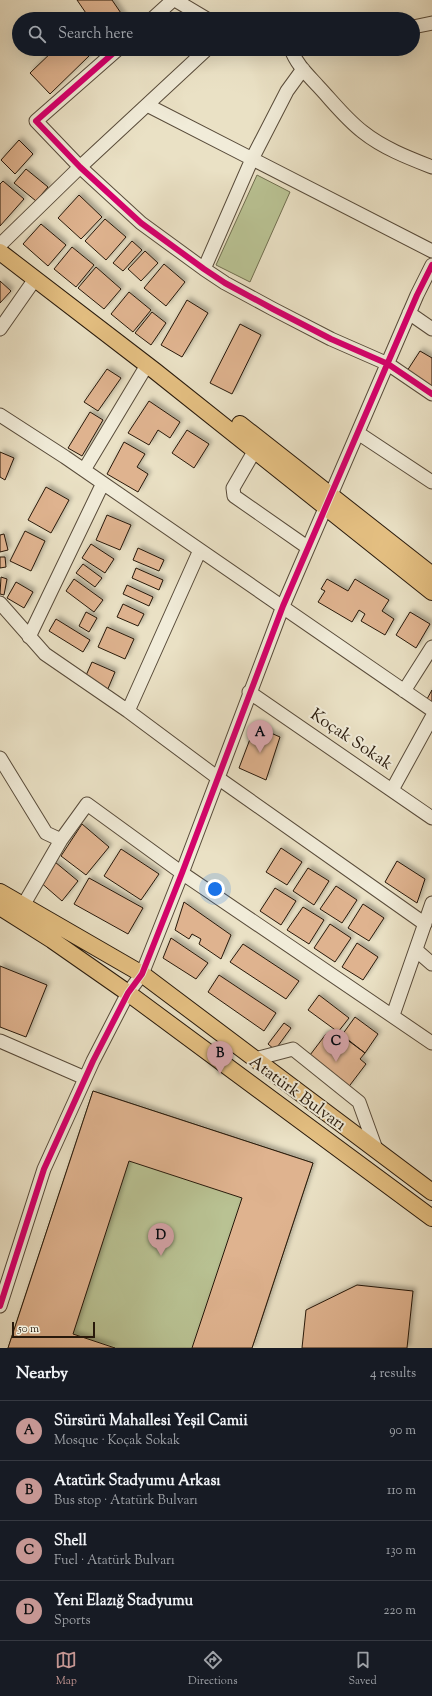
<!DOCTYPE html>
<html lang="en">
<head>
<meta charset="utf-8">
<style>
  :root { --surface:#171b24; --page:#20242c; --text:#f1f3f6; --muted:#9ea1a6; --line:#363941; --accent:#c59692 }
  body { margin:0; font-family:"Sorts Mill Goudy",serif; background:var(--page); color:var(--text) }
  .scale { position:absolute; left:12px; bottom:10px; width:83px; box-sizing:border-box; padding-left:4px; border:2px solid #28190b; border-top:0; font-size:11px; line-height:14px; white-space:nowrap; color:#28190b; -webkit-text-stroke:3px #f1ecd9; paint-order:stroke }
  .you { position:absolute; left:215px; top:889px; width:14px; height:14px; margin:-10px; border:3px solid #fff; border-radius:50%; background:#1a73e8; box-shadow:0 0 0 6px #1a73e833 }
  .badge { display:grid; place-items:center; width:26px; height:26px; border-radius:50%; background:var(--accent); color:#111; font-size:13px; font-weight:700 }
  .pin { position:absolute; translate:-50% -33px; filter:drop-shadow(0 1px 2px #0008) }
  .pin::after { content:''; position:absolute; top:21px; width:14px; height:12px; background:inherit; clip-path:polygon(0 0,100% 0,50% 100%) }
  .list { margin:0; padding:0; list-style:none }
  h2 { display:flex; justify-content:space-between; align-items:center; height:52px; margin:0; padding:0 16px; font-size:17px }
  h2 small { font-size:13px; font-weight:400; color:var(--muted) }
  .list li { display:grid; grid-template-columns:26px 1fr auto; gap:12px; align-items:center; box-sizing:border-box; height:60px; padding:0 16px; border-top:1px solid var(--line) }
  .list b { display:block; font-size:15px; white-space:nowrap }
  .list p { margin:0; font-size:13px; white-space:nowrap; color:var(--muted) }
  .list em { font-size:13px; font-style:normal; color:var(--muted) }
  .icon { flex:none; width:22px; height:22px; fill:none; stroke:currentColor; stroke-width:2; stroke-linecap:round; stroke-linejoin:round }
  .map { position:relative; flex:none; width:432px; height:1348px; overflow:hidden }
  .search { position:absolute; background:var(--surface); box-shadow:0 4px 16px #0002; left:12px; right:12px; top:12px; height:44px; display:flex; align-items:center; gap:10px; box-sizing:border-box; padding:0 14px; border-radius:22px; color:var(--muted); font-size:15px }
  .sheet { height:292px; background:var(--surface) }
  nav { display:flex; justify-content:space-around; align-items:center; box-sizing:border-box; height:56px; border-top:1px solid var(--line); background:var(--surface); font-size:11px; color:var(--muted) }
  nav a { display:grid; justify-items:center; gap:2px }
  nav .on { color:var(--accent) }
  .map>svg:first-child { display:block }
  .green { fill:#b9c293; stroke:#706e4f }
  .building { fill:#dfb38f; stroke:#28190b; filter:url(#shadow) }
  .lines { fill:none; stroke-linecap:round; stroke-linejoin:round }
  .minor-casing { stroke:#584b3a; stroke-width:15 }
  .major-casing { stroke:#28190b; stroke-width:18 }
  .minor { stroke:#f1ecd9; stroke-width:13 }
  .major { stroke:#e5c082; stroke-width:16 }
  .cycleway-casing { stroke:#f1ecd9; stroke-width:8 }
  .cycleway { stroke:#d6006c; stroke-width:6 }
  .labels { text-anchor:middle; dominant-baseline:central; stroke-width:4; stroke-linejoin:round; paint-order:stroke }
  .street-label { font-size:17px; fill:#28190b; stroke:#f1ecd9 }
</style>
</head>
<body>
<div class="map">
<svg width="432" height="1348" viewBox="0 0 432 1348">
  <defs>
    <filter id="shadow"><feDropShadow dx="3" dy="-3" stdDeviation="2" flood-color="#0004"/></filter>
  </defs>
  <rect width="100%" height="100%" fill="#eae1c5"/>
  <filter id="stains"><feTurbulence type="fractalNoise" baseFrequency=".005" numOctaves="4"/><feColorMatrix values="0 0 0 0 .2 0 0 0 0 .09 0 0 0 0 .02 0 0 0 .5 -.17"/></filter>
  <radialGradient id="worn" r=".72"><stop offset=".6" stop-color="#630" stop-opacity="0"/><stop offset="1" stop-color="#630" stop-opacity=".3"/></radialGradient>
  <path class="green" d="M257 175 290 192 250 282 216 265Z
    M93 1091 313 1163 252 1348H8Z"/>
  <path class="building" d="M77 0H112L125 19H90Z
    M55 49H84L90 55 50 94 30 73Z
    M19 140 33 154 15 174 1 160Z
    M26 169 48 187 36 201 14 183Z
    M3 181 24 199 0 226V184Z
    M79 195 102 217 81 239 58 218Z
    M105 219 126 237 106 260 85 241Z
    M41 224 66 245 48 266 23 244Z
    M132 241 142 250 123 271 113 263Z
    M72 247 94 265 76 287 54 269Z
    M145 251 158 263 141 281 128 269Z
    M164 264 185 282 166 306 144 288Z
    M96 267 121 289 104 309 78 288Z
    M0 281 11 291 0 303Z
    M129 292 151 310 133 332 111 314Z
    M187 300 208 313 182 357 161 345Z
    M152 312 166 323 151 345 135 333Z
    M240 324 261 335 232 394 210 383Z
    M420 351 432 358V387L407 371Z
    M107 369 121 378 98 411 84 402Z
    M149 401 180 422 170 438 158 430 149 445 128 433Z
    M90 412 103 420 82 456 68 448Z
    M187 430 209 444 194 468 172 453Z
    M124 442 145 454 137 467 148 474 138 492 107 474Z
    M0 452 14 458 5 480 0 477Z
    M46 487 69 500 51 533 28 520Z
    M107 515 131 525 120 550 96 540Z
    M25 531 45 541 31 571 10 561Z
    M4 534 8 550 0 552V535Z
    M91 544 114 559 105 573 82 558Z
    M138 548 164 560 159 571 133 560Z
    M0 557H5L6 567 0 568Z
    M83 564 102 578 95 587 76 573Z
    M136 568 163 580 159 590 132 578Z
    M1 577 7 579 4 595 0 594Z
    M74 579 103 600 94 612 66 591Z
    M327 579 348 591 355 579 389 600 382 611 394 619 385 635 361 621 365 614 359 610 352 622 318 602 325 591 321 589Z
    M16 582 33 592 24 608 7 598Z
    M127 585 153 597 149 606 123 594Z
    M123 604 144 614 138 626 117 617Z
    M86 612 97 618 89 632 79 626Z
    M410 612 430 624 416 648 396 635Z
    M56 619 90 640 83 652 49 631Z
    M107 627 134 639 125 659 98 647Z
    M92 662 115 672 107 691 84 680Z
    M432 690V702L427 699Z
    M255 726 280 737 266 780 239 768Z
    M82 824 109 847 86 875 61 856Z
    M281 848 302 862 287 885 266 872Z
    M121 849 159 874 141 900 104 876Z
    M397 861 425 879 417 903 385 882Z
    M55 862 78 881 62 901 39 881Z
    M308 868 329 881 314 905 293 891Z
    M89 878 143 908 128 934 74 904Z
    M336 886 357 900 342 923 320 909Z
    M275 888 296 901 281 925 260 911Z
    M184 902 231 935 221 959 199 944 201 939 192 934 189 939 175 930Z
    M363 904 384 918 369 941 348 928Z
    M303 907 324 920 309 944 287 930Z
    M330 924 351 938 335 962 314 948Z
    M171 938 208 963 196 979 163 958Z
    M357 943 378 957 363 980 342 967Z
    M243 944 299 981 286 999 230 962Z
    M0 966 47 985 26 1037 0 1027Z
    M219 975 276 1013 264 1031 208 992Z
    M319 995 349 1018 338 1032 308 1010Z
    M355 1017 378 1034 365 1053 342 1035Z
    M284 1023 291 1028 275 1050 268 1044Z
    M326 1034 337 1042 342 1036 365 1053 360 1059 366 1064 347 1089 307 1059Z
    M93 1091 313 1163 252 1348H192L242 1198 129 1161 73 1334 115 1348H8Z
    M357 1285 413 1291 407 1348H302L306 1310Z"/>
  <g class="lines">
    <g class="minor-casing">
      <path id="minor" d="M175 0 207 19
        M152 19 173 0
        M413 27 432 23
        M118 49 36 121 80 167 141 223 204 269 225 283 273 309 331 339 388 364 432 394
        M291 49C296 64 308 75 318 86 333 102 346 119 363 132 383 148 409 158 432 167
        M147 105 432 251
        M2 243 80 167 207 49
        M204 269 252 159 287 91 303 69
        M409 313 432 329
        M0 329 35 279
        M0 415 65 457 432 710
        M358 433 432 482
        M255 450 233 488 234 496 307 547
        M84 470 147 365
        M0 603 45 654 128 711 218 778 425 924
        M29 637 103 483
        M404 691 432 647
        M249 692 432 818
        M128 711 200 550
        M0 758 46 833 61 840 87 804 182 873 432 1043
        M392 790 432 717
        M24 904 61 840
        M416 950 432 964
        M393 1015 432 903
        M0 1041 85 1078
        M255 1059 293 1049 359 1102 376 1149
        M0 1306 44 1169 93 1061 128 993 142 974 182 873 283 606 417 295 432 265"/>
    </g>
    <g class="major-casing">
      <path id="major" d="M0 252 155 371 432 592
        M240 424 432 575
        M0 892 142 974 432 1192
        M0 907 52 940 128 993 432 1218"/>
    </g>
    <use href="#minor" class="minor"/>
    <use href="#major" class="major"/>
    <g class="cycleway-casing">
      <path id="cycleway" d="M118 49 36 121 80 167 141 223 204 269 225 283 273 309 331 339 388 364 432 394
        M0 1306 44 1169 93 1061 128 993 142 974 182 873 283 606 417 295 432 265"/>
    </g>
    <use href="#cycleway" class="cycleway"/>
  </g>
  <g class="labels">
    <g class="street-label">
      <text transform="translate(351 740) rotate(34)">Koçak Sokak</text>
      <text transform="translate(297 1094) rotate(36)">Atatürk Bulvarı</text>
    </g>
  </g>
  <rect width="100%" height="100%" filter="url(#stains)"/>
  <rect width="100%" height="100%" fill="url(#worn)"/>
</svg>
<div class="scale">50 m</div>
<div class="you"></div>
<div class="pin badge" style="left:260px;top:753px">A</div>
<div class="pin badge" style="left:220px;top:1074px">B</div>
<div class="pin badge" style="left:336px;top:1062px">C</div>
<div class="pin badge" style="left:161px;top:1256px">D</div>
<div class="search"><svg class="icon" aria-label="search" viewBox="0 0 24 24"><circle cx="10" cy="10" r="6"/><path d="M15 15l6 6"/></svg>Search here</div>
</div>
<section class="sheet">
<h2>Nearby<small>4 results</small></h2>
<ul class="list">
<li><span class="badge">A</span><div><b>Sürsürü Mahallesi Yeşil Camii</b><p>Mosque · Koçak Sokak</p></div><em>90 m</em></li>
<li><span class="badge">B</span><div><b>Atatürk Stadyumu Arkası</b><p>Bus stop · Atatürk Bulvarı</p></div><em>110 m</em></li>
<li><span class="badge">C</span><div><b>Shell</b><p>Fuel · Atatürk Bulvarı</p></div><em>130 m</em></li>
<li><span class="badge">D</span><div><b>Yeni Elazığ Stadyumu</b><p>Sports</p></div><em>220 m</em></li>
</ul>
</section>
<nav>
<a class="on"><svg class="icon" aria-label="map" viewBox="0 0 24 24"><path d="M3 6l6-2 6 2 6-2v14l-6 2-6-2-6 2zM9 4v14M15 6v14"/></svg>Map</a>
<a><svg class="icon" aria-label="directions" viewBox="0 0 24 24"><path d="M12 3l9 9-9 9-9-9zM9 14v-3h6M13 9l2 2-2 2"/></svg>Directions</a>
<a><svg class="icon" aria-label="saved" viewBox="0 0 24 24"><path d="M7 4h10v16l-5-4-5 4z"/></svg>Saved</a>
</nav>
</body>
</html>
